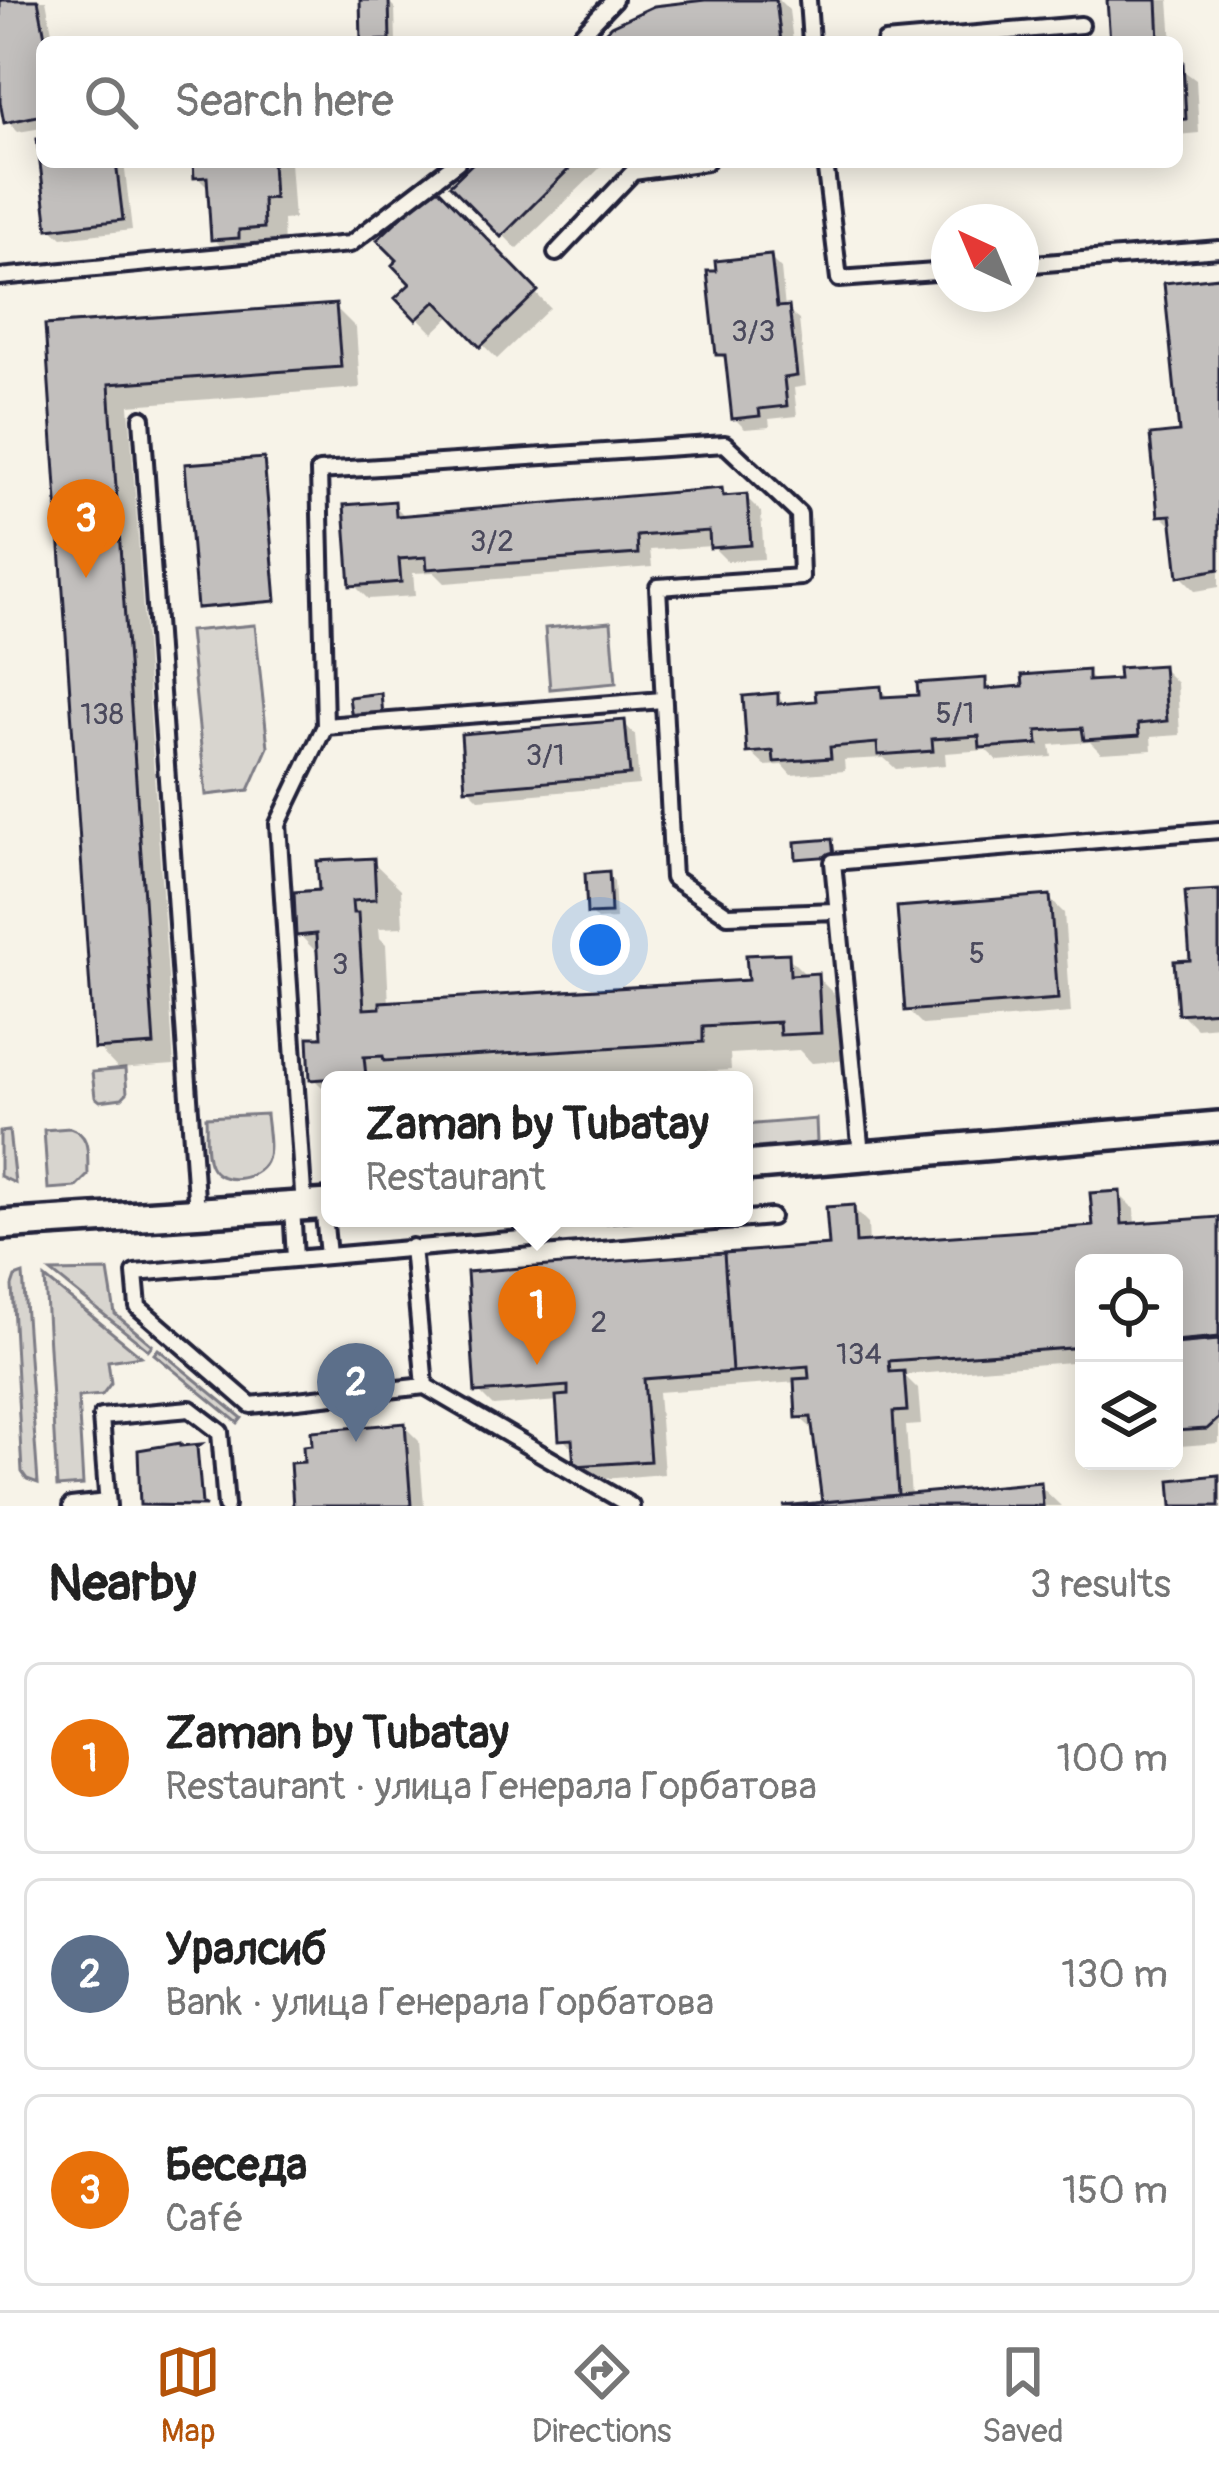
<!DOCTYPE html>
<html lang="en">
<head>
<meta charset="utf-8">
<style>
  :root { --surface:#fff; --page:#f2f2f2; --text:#222; --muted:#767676; --line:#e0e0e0; --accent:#b45309 }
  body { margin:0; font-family:Pangolin,sans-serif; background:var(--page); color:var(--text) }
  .controls { position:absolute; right:36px; bottom:36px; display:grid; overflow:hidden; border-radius:18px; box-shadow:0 6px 30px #0003 }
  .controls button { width:108px; height:108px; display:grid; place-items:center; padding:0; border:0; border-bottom:3px solid var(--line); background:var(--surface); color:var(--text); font:60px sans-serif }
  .compass { position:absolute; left:931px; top:204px; width:108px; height:108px; border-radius:50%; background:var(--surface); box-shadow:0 6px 30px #0003; rotate:316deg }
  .you { position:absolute; left:600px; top:945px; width:42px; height:42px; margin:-30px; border:9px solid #fff; border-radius:50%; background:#1a73e8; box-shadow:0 0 0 18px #1a73e833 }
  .badge { display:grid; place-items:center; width:78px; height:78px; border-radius:50%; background:var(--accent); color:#fff; font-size:39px; font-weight:700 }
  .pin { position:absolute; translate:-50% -99px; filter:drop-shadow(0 3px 6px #0008) }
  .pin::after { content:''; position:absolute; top:63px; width:42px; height:36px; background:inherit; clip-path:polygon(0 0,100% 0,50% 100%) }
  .popup { position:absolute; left:321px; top:1071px; width:432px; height:156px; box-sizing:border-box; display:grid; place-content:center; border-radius:18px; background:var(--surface); filter:drop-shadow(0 3px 9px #0005); font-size:39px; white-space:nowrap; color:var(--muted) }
  .popup b { font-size:45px; color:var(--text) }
  .popup::after { content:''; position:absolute; left:50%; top:100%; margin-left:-24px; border:24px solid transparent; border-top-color:var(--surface) }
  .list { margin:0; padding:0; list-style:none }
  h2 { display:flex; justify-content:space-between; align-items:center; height:156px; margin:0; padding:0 48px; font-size:51px }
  h2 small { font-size:39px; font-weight:400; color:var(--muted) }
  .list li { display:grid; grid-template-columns:78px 1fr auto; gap:36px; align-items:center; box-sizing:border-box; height:192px; margin:0 24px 24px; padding:0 24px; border:3px solid var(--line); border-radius:18px }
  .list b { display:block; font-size:45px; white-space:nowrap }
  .list p { margin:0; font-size:39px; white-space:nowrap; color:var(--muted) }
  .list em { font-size:39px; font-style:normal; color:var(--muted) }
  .icon { flex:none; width:66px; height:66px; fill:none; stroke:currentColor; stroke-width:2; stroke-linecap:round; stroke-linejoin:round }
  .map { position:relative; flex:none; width:1219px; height:1506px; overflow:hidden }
  .search { position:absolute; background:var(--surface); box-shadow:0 6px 30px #0003; left:36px; right:36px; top:36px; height:132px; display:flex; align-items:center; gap:30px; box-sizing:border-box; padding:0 42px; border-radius:18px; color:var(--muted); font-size:45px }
  .sheet { height:804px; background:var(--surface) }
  nav { display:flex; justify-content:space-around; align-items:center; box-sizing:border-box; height:168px; border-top:3px solid var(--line); background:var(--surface); font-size:33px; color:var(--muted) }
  nav a { display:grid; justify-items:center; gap:6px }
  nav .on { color:var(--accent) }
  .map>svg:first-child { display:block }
  .green { fill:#d8d5cf; stroke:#7d7c85; stroke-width:3 }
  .shadow { fill:#0003 }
  .building { fill:#c2bfbd; stroke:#22223b; stroke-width:3 }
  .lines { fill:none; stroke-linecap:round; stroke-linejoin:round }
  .lane-casing { stroke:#22223b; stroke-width:22 }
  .street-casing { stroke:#22223b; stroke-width:36 }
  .lane { stroke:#f7f3e8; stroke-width:14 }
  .street { stroke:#f7f3e8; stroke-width:27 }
  .labels { text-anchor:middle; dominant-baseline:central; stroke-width:10; stroke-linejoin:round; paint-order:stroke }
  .number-label { font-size:30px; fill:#4a495c }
</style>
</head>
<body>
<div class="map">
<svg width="1219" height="1506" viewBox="0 0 1219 1506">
  <rect width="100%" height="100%" fill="#f7f3e8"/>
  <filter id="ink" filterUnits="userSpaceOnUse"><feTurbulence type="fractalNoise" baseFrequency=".00833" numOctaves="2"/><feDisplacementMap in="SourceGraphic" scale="24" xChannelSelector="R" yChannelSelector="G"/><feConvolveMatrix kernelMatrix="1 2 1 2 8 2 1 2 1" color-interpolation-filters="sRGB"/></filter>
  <g filter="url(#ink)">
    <path class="green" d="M611 622 616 683 550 689 545 628Z
      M255 625 268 747 249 790 206 795 189 631Z
      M125 1069 127 1093 122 1098 100 1101 95 1097 92 1072Z
      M266 1114C267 1128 272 1150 266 1162 257 1181 219 1186 210 1165 204 1152 207 1131 206 1117Z
      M816 1119 817 1143 744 1149V1125Z
      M70 1128C92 1135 87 1155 88 1175L76 1187 48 1189 44 1130Z
      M9 1131 15 1183 0 1176V1132Z
      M108 1271 115 1314 152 1345 148 1350 51 1272Z
      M23 1274 38 1483 27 1479 22 1472 12 1286 15 1277Z
      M45 1278 141 1356 108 1361 111 1383 102 1395 78 1397 83 1485 57 1487Z
      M158 1349 242 1418 238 1423 154 1354Z"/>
    <path class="shadow" d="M0 0H46L54 42H42V128L18 132 7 121 0 85Z
      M731 0H779L789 10 793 42H599Z
      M1110 0H1169L1172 42H1113Z
      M388 1 395 8 396 42H367L364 40Z
      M1177 66 1196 80 1199 133 1177 135Z
      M42 162H124L132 230 62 238 50 227Z
      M196 162H290L294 219 283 220 284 249 235 261 214 239 210 190 197 177Z
      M478 162H606L517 249 454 185Z
      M435 189 550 308 497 359 453 314 433 333 399 298 414 284Z
      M770 258 781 269 785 309 799 320 806 386 794 388 797 416 769 419 770 427 745 429 734 418 729 363 719 354Z
      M1219 280V587L1196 591 1181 576 1176 530 1161 515Z
      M335 307 356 328 360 388 129 405 174 1065 118 1069 97 1047 48 328Z
      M263 461 277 603 203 609 200 607Z
      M721 491 728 498 746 497 761 512 764 559 727 561 712 546 650 550 652 567 445 583 434 572 413 573 415 596 368 599 353 584 394 505 407 518Z
      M1162 668 1177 683 1180 735 1151 737 1152 750 1101 753 1090 742 1050 745 1052 757 998 761 986 750 945 753 946 765 896 769 884 758 844 760 845 771 791 775 782 765 765 766 750 752 777 696 787 706 819 704 880 689 891 700 921 698 985 681 995 691 1026 689 1086 673 1096 683 1122 681Z
      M624 723 635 735 639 785 479 799 468 788Z
      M372 861 401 889 403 927 379 928 380 938 386 944 389 1005 751 983 787 956 808 977 816 976 845 1005 848 1060 812 1063 799 1050 730 1054 731 1070 561 1080H330V1095L313 1078 325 1039 320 956 299 934 322 893Z
      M607 874 614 881 616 919 597 920 590 913Z
      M1219 893V1026L1196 1028 1181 1013 1193 962Z
      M1049 898 1064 913 1071 1013 923 1025 908 1010Z
      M1119 1194 1134 1209 1135 1226 1219 1220V1443L1180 1446 1174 1440V1263H1084V1361L904 1375 918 1389 921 1425 906 1426 911 1497 1039 1485 1061 1506H813L825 1505 816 1432 799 1417 797 1382 658 1392 664 1474 591 1480 577 1465 576 1452 562 1438 559 1401 493 1406 478 1391 832 1248 853 1208 868 1223 869 1245 1096 1229Z
      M404 1426 419 1441 424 1506H296L315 1448Z
      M196 1448 204 1506H146L141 1452Z"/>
    <path class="building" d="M0 0H38L46 42H42V115L4 123 0 102Z
      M360 0H389L390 40 361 41Z
      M705 0H776L781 42H595L611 26 654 6Z
      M1107 0H1157L1159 42H1110Z
      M1183 62 1186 119 1177 120V63Z
      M42 138V162H116L123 220 48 229 37 139Z
      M193 162H272L274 198 263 199 264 228 239 230V238L211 240 207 177 194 178Z
      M474 162H576L501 237 450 185Z
      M435 185 538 291 480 347 436 301 416 320 395 298 410 284 392 265 397 260 377 240Z
      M771 255 777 307 789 306 797 376 784 378 787 406 759 409 760 416 732 419 725 355H716L707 271H716L715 261Z
      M1219 277V569L1178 577 1171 515 1158 516 1150 435 1179 432 1164 283Z
      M336 304 341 367 109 384 154 1045 94 1049 45 325Z
      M264 458 276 601 197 608 185 464Z
      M722 488 723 496 747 494 751 545 710 548 709 531 637 536 638 554 427 569 426 557 399 559 401 582 350 586 344 505 395 501 396 516Z
      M1163 665 1167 721 1138 724 1139 736 1084 740 1082 728 1037 731 1038 744 980 748 979 736 932 739 933 751 878 755 877 743 830 747 831 758 774 762 773 751 747 753 743 696 778 693V704L816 701 815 691 881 686 882 697 918 695 917 683 986 678V689L1023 686 1022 675 1088 670V681L1119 679 1118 668Z
      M381 693 383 716 352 719 349 697Z
      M625 720 630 775 465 789 461 734Z
      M832 839 834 856 796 859 795 842Z
      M374 858 376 899 352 901 353 913H358L364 1009 380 1008V1002L748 980 746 955 789 953 790 975 818 973 821 1033 780 1035 779 1022 703 1026V1042L384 1061 383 1056 364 1057 366 1076 310 1080 308 1037H322L316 934 296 936 294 892 319 890 317 861Z
      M609 871 611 913 587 914 585 873Z
      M1219 890V1011L1178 1014 1174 961 1190 960 1185 892Z
      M1050 895 1058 999 905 1011 897 907Z
      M1120 1191 1122 1224 1219 1217V1337L1174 1341V1263H1084V1347L889 1361 890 1372 904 1371 907 1411 893 1412 898 1495 822 1502 811 1417 796 1418 794 1379 809 1378 808 1366 732 1372 724 1253 829 1245 826 1207 854 1205 856 1243 1093 1226 1090 1193Z
      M724 1253 732 1372 644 1379 650 1461 574 1466 572 1439 559 1440 556 1396 568 1395V1386L475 1393 467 1272Z
      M1219 1340V1418L1207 1429 1174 1431V1344Z
      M1084 1371V1431H1083L1079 1372Z
      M405 1423 411 1506H293L290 1463 304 1462 303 1446 312 1445 311 1431Z
      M180 1443V1446L201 1444 197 1447 202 1504 206 1506 140 1505 138 1450Z
      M1219 1475V1506H1172L1170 1480Z
      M1041 1482 1043 1506H783L898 1495Z"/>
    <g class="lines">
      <g class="lane-casing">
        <path id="lane" d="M808 0 811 42
          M574 42 614 0
          M885 42 1081 25
          M825 162 839 279 949 271
          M556 253 633 172 706 162
          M1021 265 1219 249
          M0 277 350 244 457 162
          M142 418 197 1213
          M325 726 663 700
          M861 1155 833 862 1219 830
          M323 1205 328 1255
          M292 1207 295 1258
          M304 1207 278 824 325 726 319 471 725 444 799 514 801 577 658 587 673 878 728 915 835 911
          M412 1247 425 1386 251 1405 138 1307 135 1273 771 1217
          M425 1386 631 1506
          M71 1506 107 1502
          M108 1506 101 1417 190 1409 220 1432 226 1506"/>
      </g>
      <g class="street-casing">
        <path id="street" d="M744 1166 1219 1126
          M0 1225 330 1204"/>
      </g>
      <use href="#lane" class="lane"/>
      <use href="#street" class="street"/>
    </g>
  </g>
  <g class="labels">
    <g class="number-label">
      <text x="753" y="331">3/3</text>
      <text x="492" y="541">3/2</text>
      <text x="955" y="713">5/1</text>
      <text x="102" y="714">138</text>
      <text x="545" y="755">3/1</text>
      <text x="977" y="953">5</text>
      <text x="340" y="964">3</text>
      <text x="599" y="1322">2</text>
      <text x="859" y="1354">134</text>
    </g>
  </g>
</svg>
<div class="controls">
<button><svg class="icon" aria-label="locate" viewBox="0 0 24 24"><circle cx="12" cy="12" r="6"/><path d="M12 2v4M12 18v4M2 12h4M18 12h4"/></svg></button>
<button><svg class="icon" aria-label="layers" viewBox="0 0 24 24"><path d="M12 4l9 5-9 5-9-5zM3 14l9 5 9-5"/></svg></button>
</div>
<svg class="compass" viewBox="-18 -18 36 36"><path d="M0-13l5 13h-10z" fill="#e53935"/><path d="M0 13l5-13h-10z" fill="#767676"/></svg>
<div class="you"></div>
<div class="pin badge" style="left:537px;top:1365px;background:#e8710a">1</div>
<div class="popup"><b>Zaman by Tubatay</b>Restaurant</div>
<div class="pin badge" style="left:356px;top:1442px;background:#5c6f8a">2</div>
<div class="pin badge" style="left:86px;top:578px;background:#e8710a">3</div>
<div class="search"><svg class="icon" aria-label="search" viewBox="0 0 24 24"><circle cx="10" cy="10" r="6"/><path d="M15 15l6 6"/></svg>Search here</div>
</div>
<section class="sheet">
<h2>Nearby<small>3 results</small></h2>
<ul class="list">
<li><span class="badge" style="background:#e8710a">1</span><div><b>Zaman by Tubatay</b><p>Restaurant · улица Генерала Горбатова</p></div><em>100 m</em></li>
<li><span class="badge" style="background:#5c6f8a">2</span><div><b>Уралсиб</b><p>Bank · улица Генерала Горбатова</p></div><em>130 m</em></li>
<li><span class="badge" style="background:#e8710a">3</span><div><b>Беседа</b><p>Café</p></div><em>150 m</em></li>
</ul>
</section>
<nav>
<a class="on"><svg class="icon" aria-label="map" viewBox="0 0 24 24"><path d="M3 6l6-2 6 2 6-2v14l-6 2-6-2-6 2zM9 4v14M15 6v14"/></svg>Map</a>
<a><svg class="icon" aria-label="directions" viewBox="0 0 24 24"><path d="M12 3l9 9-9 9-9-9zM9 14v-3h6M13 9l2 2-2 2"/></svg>Directions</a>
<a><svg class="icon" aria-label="saved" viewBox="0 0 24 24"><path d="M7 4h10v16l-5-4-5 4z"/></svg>Saved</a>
</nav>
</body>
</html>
